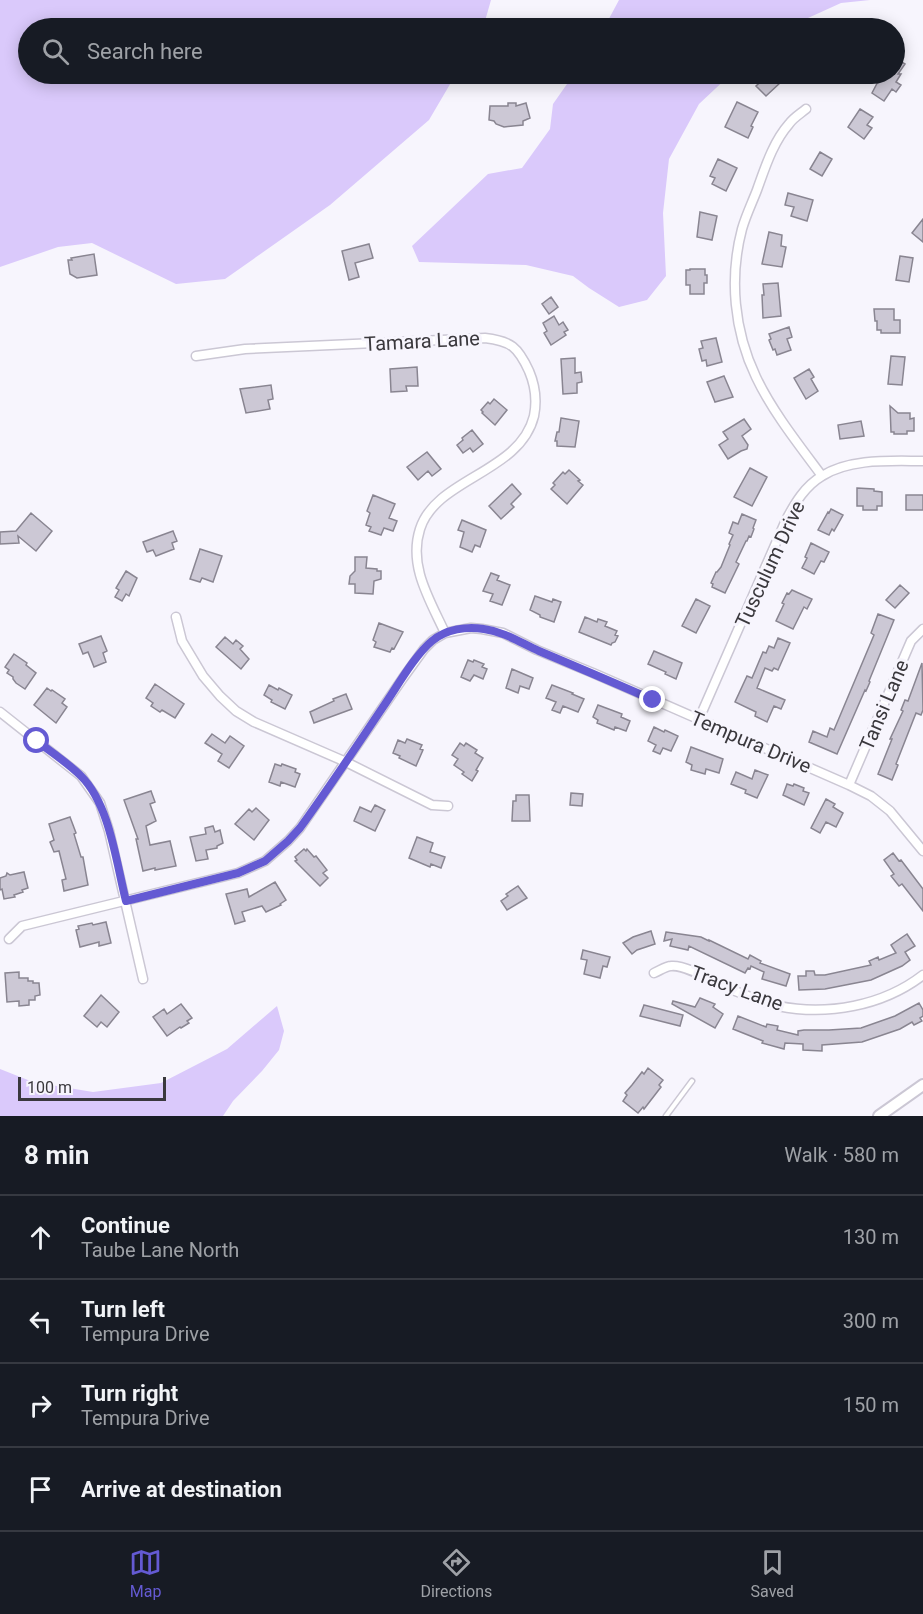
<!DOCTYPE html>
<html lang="en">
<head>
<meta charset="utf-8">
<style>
  :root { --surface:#171b24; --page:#20242c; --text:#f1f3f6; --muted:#9ea1a6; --line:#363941; --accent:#645ad3 }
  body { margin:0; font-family:Roboto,sans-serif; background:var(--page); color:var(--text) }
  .scale { position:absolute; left:18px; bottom:15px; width:148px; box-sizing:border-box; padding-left:6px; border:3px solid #3a383d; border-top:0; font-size:16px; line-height:21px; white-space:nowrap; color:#3a383d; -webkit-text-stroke:4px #f7f5fd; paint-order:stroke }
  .stop { position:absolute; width:18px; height:18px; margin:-14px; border:4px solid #645ad3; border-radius:50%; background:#fff }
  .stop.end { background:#645ad3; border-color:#fff; box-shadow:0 2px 6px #0008 }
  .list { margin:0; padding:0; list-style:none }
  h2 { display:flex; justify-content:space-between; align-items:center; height:78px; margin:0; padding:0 24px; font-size:26px }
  h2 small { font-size:20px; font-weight:400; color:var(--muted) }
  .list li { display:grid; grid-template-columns:39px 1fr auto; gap:18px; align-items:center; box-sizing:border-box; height:84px; padding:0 24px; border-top:2px solid var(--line) }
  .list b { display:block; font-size:22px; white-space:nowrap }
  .list p { margin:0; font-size:20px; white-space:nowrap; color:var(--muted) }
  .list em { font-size:20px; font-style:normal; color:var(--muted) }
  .icon { flex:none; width:33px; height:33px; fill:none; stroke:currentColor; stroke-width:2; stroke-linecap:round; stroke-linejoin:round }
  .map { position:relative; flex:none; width:923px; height:1116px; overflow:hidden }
  .search { position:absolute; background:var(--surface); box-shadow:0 3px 15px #0003; left:18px; right:18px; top:18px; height:66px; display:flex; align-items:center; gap:15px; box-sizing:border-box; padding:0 21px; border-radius:33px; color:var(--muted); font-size:22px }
  .sheet { height:414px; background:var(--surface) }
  nav { display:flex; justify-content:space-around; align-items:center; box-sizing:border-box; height:84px; border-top:2px solid var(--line); background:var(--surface); font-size:16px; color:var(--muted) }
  nav a { display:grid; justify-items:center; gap:3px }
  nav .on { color:var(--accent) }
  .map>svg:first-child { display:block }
  .green { fill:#dac9fb }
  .building { fill:#ccc8d5; stroke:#898591; stroke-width:1.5 }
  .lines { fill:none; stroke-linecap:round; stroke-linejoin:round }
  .service-casing { stroke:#cbc7d4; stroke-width:7 }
  .minor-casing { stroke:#cbc7d4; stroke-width:11 }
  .tertiary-casing { stroke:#cbc7d4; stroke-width:14 }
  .service { stroke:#fff; stroke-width:4 }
  .minor { stroke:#fff; stroke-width:8 }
  .tertiary { stroke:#fff; stroke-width:10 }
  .route { stroke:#645ad3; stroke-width:8 }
  .labels { text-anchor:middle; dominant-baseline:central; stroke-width:6; stroke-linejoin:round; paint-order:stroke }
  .street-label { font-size:20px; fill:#3a383d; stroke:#f7f5fd }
</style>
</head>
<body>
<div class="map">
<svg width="923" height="1116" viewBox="0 0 923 1116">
  <rect width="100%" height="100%" fill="#f7f5fd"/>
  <path class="green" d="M0 0H491L483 28H28V74H456L429 120 330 205 225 279 176 284 92 243 58 247 0 267Z
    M619 0H870L841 3 786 28H604Z
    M574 74H731L699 104 669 159 663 213 666 276 647 300 619 307 589 288 573 276 526 265 419 262 412 246 488 174 522 168 550 129 553 104Z
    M277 1006 284 1031 279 1050 262 1071 233 1101 223 1116H0V1069L33 1082 93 1092 161 1083 227 1049Z"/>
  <path class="building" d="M894 57 905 64 898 74H901L896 82 901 85 896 92 892 89 884 101 872 93 882 74H894Z
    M769 74H773L781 82 766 96 756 86Z
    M737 102 758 112 751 126 753 127 748 138 725 127Z
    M508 103H516V106L526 103 530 118 523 121V125L504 127 496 124 494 121 489 120 490 106H508Z
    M860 109 873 117 867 125 872 128 864 139 848 127Z
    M820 152 832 159 822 176 810 169Z
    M718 159 737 168 726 191 712 184 715 178 710 176Z
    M788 193 813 200 807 221 791 216 794 207 785 205Z
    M700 212 717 216 712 240 697 237Z
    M923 219V242L912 233Z
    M769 232 782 235 781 246 786 247 782 267 762 264Z
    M369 244 373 258 355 263 359 277 349 280 342 251Z
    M94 254 97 275 77 278 70 274 68 260H72L71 258Z
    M900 256 913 258 909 282 896 280Z
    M690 269H705V275H707V283H704V294H690V285H686V270H690Z
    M778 283 781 316 763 318 762 295H764L763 284Z
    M551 297 558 307 549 314 542 304Z
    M874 309H894V320H900V333H881V330H877V321H875Z
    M554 316 559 325 563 322 568 330 564 332 566 335 551 345 544 333 547 331 543 323Z
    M789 327 792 337 787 339 791 350 777 355 775 349 773 350 769 340 771 339 769 334Z
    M716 338 722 362 707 366 706 360 702 361 699 349 703 348 701 341Z
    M891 356 905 357 902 385 888 384Z
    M575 358V373L581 372 582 382 577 383V393L563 394 561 359Z
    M417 367 418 386H406L407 391 391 392 390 369Z
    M809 369 814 377 811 379 818 391 806 399 794 378Z
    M724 376 733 397 715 402 707 382Z
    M271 385 273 399 268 400 270 409 246 413 240 389Z
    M494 399 507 410 495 425 482 413 483 412 481 410 488 402 490 404Z
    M890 406 898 413H910V419L914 418V431H907V434H894V432H891Z
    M561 418 579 421 575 447 557 446V441H555L557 432H559Z
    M744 419 751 429 742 436 748 445 747 449 741 451 728 459 719 445 728 439 723 432Z
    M861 421 864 436 840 439 838 425Z
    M472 430 483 444 473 452 470 448 463 453 457 445 463 440 462 438Z
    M427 452 441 469 432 476 428 471 418 480 407 467Z
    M750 468 767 477 752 506 734 497Z
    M569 470 580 480 578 481 583 485 567 504 551 489 555 485 553 483 563 472 565 474Z
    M512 484 521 494 511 504 514 507 501 519 489 506Z
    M857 488 874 489V491L882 492V506H877V510H863V506H857Z
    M373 495 395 504 389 518 397 521 393 531 384 528 381 535 369 531 371 527 366 525 370 513 367 511Z
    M906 495H923V510H906Z
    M831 509 843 515 834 531 832 529 829 535 818 530 828 512 829 513Z
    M31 513 52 531 36 551 18 536 19 543 0 544V532L16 531Z
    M742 514 756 520 753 528 754 529 751 537 749 536 747 541H746L736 562 739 564 725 593 712 587 713 584 711 583 716 572H717L721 567 730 545 729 544 733 535 729 533 733 522 738 524Z
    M462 520 486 530 480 547 475 545 472 552 460 547 464 532 458 530Z
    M173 531 177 541 172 543 174 549 156 556 153 550 147 552 143 542Z
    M811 543 829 552 824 562 821 561 814 574 802 568 807 558 805 557Z
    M200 549 222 556 213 582 202 578 200 582 190 579Z
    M355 557H367L366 568 377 569V571H381V579L374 581 373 594 355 593V584H349L350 576 355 571Z
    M126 571 137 578 129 596 126 594 122 601 115 597 119 590 116 588Z
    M491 573 499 576 497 580 510 585 502 605 490 601 493 594 483 591Z
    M900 585 909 593 895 608 886 600Z
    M792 590 812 599 807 609 804 607 793 629 776 621 784 604 782 603 787 593 789 594Z
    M535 596 552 602 553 599 561 602 554 622 540 617V615L530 610Z
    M696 599 710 606 696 633 682 626Z
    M878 614 894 620 869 681 870 682 866 691 865 690 837 754 809 742 813 731 827 737 830 728 834 730 874 635 871 633Z
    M585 617 597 622 598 619 607 622 605 626 617 631 615 635 618 636 615 642 612 643 611 645 579 632Z
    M379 623 403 632 394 649 392 648 390 652 374 647 376 642 373 640Z
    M101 636 107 651 103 653 106 662 94 667 88 652 83 654 79 644Z
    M225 637 233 644 236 640 243 646 240 649 249 659 241 669 216 647Z
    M778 638 790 643 778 670 774 668 772 671 765 668 757 688 785 700 781 709 774 706 767 722 755 716 756 712 735 702 747 676 752 678 763 652 766 653 769 646 774 648Z
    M654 651 682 663 676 679 665 674 666 672 648 664Z
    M14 654 27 663 26 665 36 673 25 689 16 683 13 679V677L7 673 9 670 5 667Z
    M468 660 473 662 474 660 484 664 482 667 487 669 483 679 474 675 470 681 461 677Z
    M922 663 923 710 921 715 916 713 896 764 898 765 892 780 878 774 892 739H890L903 711 901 710 905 700 908 701Z
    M512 669 533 678 529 689 520 686 518 693 506 688Z
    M155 684 184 704 175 718 162 710 160 712 151 706 153 703 146 698Z
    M269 685 278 690 279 688 292 695 285 709 271 702 272 700 264 695Z
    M552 685 573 693 572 694 584 699 578 712 563 706 560 713 552 710 556 702 546 698Z
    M47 688 51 691 52 690 65 699 62 703 67 707 56 723 34 705Z
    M346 694 352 709 314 723 310 712 334 701 333 699Z
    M598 705 622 714 621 717 630 721 626 731 615 727 614 730 597 723 598 720 593 717Z
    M654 727 664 732 665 730 678 736 671 751 663 748 660 754 653 751 656 745 648 741Z
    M212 734 225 743 230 736 244 746 229 768 218 761 222 754 205 743Z
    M407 739 422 745 420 749 423 750 416 766 399 758 400 756 393 753 398 740 405 743Z
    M460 743 464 746 466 743 477 750 475 753 483 758 476 770 478 771 472 781 462 774 464 772 454 765 458 759 452 755Z
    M691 747 723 759 719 773 706 769 705 774 691 770 692 765 686 762Z
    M275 764 281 766 282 764 296 769 295 772 300 774 295 787 281 782 280 786 269 782Z
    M755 770 768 775 757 798 745 793 746 790 731 784 736 772 752 779Z
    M787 784 793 786 794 784 804 788 803 791 809 793 804 805 783 795Z
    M151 791 155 802 150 804 156 821 146 826 150 845 170 841 176 866 155 870V868L143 871 136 839H138L124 800Z
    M571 793 583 794 582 806 570 805Z
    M516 795H529L530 821H512L513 801H516Z
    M826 799 835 804 833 807 843 813 836 827 826 822 820 833 811 828Z
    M375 805 385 810 375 831 354 821 360 807 371 812Z
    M256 808 269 820 254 840 235 824 249 809 252 812Z
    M70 817 76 833 74 834 81 857H83L88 885 64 891 62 880 66 879 59 851 54 852 50 842 54 840 49 824Z
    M213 826 215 832 220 830 223 843 217 846V848L206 850 208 859 196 861 190 837 206 834 205 828Z
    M417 837 433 843 430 852 445 857 441 868 431 864 430 867 409 858Z
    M304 849 306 851 307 849 314 857 316 856 327 870 323 873 328 878 320 886 295 861 297 860 295 857Z
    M893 853 899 861 901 860 923 889V911L902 884 899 886 891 876 894 874 884 860Z
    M24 872 28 888 22 890 23 892 14 895 15 897 4 899 2 889 0 890V878L6 876 7 873 10 875Z
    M275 882 286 900 280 904 281 905 266 912 262 906 242 912 245 921 235 924 226 894 247 889 249 897Z
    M518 886 527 898 507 910 501 901 508 896 506 894Z
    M106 922 111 943 99 946V942L80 947 76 930 79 929 78 926 92 923 93 925Z
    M651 931 655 944 637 950 632 954 623 943 633 937Z
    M666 932 701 937 709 941V940L748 959 750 955 761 961 760 963 790 974 786 986 762 979 764 972 751 966 750 969 748 968 745 973 689 946 688 950 670 946 672 939 664 941Z
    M907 934 915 946 905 952 910 960 902 966 871 980 825 989 799 990 798 976H806V971H814L815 975H825L871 965 869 961 878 957 879 960 896 953 891 945Z
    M583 950 610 957 607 967 603 966 600 978 584 974 587 960 581 959Z
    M19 972V978H28V981H33V983H39L40 995 35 996V1000H29V1005L19 1006V1001L7 1002 5 973Z
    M101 995 119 1012 107 1027 101 1022 97 1027 84 1016Z
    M700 998 715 1004 713 1007 723 1014 715 1028 672 1004 673 1001 695 1007Z
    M919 1003 923 1010V1016L920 1018 922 1021 914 1025 912 1022 900 1029 862 1042 822 1045V1051L803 1050V1044L785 1043 784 1049 762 1043 763 1041 733 1029 738 1016 766 1027 767 1024 778 1026 777 1030 798 1035V1031L804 1030H829L861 1028 895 1016Z
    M181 1004 192 1018 187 1021 189 1023 181 1028 180 1027 167 1036 153 1017 164 1009 167 1014Z
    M644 1005 683 1015 680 1026 640 1016Z
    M648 1068 663 1080 659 1085 661 1087 644 1109 643 1107 638 1113 623 1101 627 1095 625 1093 632 1085 642 1072 644 1074Z"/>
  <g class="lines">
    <g class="service-casing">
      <path id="service" d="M666 1116 692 1081"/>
    </g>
    <g class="minor-casing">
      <path id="minor" d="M806 109C800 114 793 118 789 124 773 142 765 168 757 190 752 203 746 215 742 229 729 278 734 331 756 377 772 411 799 445 822 476
        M196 356 245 349 485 338C511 341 518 347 529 371 535 385 537 401 534 416 520 473 436 478 420 529 408 566 430 600 445 633
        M176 617 182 641 203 676 220 696 236 711 254 722 346 762 432 805 448 806
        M0 712 81 776 100 803 109 831 143 979
        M699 719 786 520C795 503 805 486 822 476 850 458 891 461 923 461
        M849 785 911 641 923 629
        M9 939 22 926 238 873 265 861 288 841 300 828 403 678 424 649 433 640 445 633 471 628 482 629 503 633 537 650 593 673 849 785 871 796 890 811 923 851
        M654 973C659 971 666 966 671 966 686 964 720 985 735 991 748 996 764 1003 778 1006 827 1016 883 1006 923 975"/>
    </g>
    <g class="tertiary-casing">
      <path id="tertiary" d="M879 1116 923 1085"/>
    </g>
    <use href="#service" class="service"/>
    <use href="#minor" class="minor"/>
    <use href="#tertiary" class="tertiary"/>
  </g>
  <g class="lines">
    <path class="route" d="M37 741C51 752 68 763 81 776 110 805 116 862 126 901L238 873 265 861 288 841 300 828C329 788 356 747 383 707 397 687 414 656 432 641 446 629 467 626 484 629 505 632 521 643 539 651 577 667 615 683 653 700"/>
  </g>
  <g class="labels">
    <g class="street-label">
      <text transform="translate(422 341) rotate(-3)">Tamara Lane</text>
      <text transform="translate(770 564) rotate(-65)">Tusculum Drive</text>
      <text transform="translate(884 705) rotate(-67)">Tansi Lane</text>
      <text transform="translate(751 742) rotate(23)">Tempura Drive</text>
      <text transform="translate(737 988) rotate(20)">Tracy Lane</text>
    </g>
  </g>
</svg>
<div class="scale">100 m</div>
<div class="stop" style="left:37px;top:741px"></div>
<div class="stop end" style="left:653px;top:700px"></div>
<div class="search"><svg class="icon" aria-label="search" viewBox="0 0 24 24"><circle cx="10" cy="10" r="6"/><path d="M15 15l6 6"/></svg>Search here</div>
</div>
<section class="sheet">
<h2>8 min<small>Walk · 580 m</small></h2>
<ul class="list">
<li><svg class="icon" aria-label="ahead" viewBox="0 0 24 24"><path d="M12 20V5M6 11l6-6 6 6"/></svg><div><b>Continue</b><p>Taube Lane North</p></div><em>130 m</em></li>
<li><svg class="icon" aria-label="left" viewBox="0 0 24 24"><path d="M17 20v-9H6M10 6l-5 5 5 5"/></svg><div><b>Turn left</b><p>Tempura Drive</p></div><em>300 m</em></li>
<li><svg class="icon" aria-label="right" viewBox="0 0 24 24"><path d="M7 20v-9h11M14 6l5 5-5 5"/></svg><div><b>Turn right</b><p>Tempura Drive</p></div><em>150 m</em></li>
<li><svg class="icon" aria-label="arrive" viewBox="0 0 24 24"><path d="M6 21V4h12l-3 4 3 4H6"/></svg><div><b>Arrive at destination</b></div></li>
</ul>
</section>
<nav>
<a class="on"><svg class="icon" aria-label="map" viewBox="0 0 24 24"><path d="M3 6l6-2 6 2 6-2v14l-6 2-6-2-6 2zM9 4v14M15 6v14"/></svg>Map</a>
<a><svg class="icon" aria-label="directions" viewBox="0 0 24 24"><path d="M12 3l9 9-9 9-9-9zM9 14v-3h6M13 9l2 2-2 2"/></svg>Directions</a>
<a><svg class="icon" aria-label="saved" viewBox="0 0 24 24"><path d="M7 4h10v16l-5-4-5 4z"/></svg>Saved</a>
</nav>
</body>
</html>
